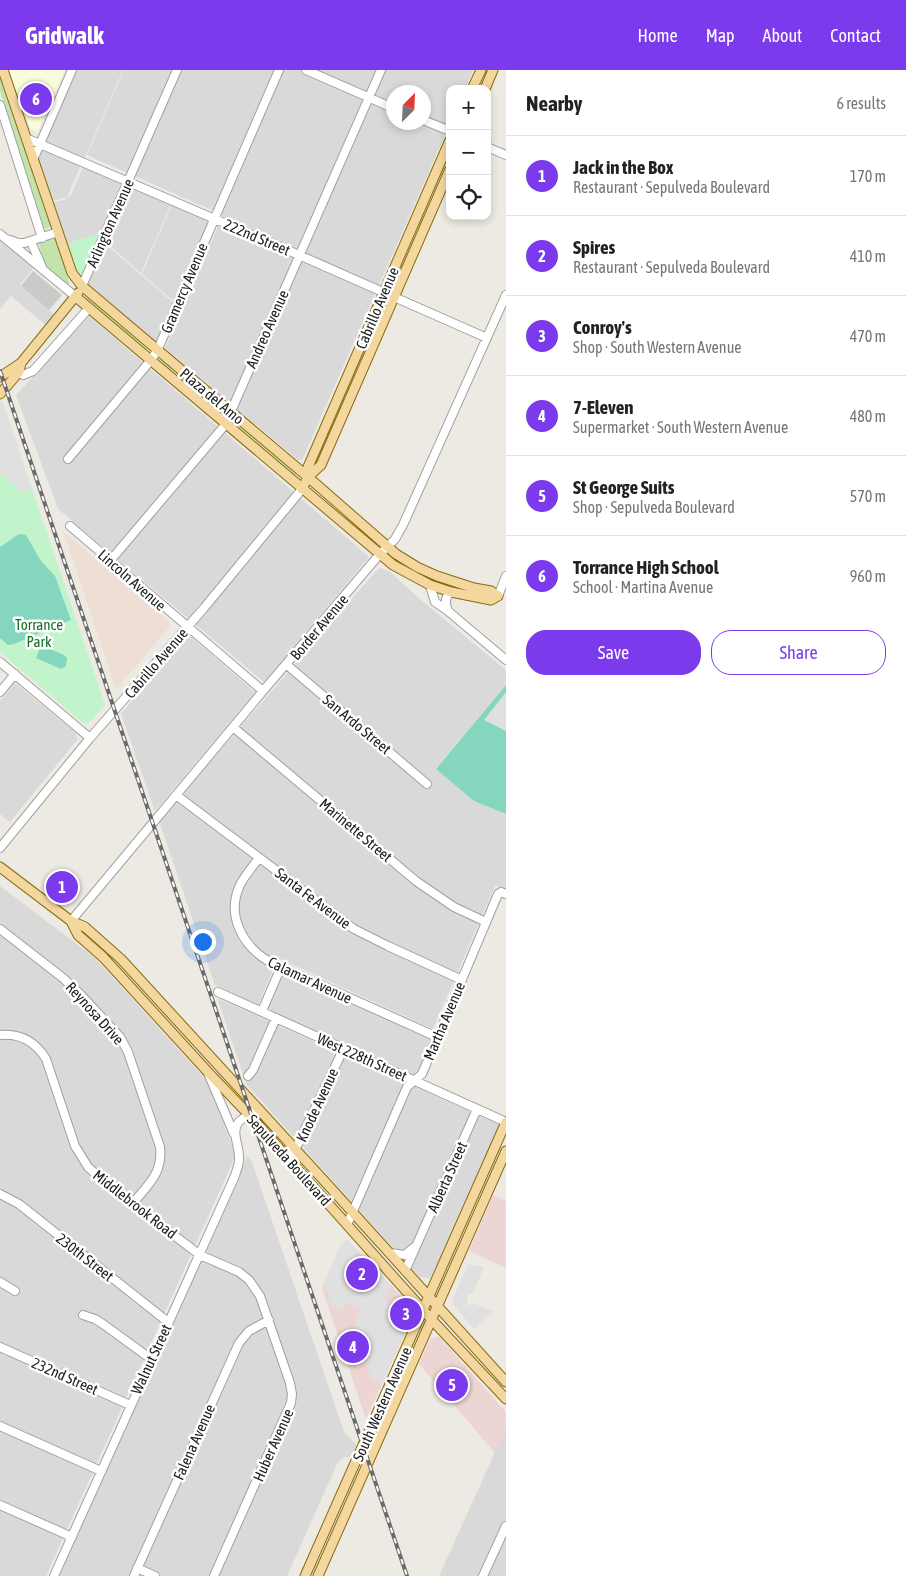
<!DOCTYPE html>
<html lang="en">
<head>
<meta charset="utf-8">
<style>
  :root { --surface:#fff; --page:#f6f6f6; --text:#222; --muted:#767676; --line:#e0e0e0; --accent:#7c3aed }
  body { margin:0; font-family:"Asap Condensed",sans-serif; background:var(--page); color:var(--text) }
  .controls { position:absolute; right:15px; top:15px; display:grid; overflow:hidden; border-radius:10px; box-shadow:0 2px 8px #0003 }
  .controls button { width:45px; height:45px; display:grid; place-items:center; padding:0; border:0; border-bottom:1px solid var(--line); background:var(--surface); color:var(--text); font:25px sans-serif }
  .compass { position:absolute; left:386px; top:15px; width:45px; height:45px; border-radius:50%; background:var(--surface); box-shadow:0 2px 8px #0003; rotate:24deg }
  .you { position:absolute; left:202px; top:871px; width:18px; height:18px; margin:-12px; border:4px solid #fff; border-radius:50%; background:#1a73e8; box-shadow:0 0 0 8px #1a73e833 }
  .badge { display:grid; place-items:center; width:32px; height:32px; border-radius:50%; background:var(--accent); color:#fff; font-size:16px; font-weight:700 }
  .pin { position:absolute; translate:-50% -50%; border:2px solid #fff; box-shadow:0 1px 5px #0006 }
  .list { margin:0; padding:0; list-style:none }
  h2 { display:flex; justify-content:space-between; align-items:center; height:65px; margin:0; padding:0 20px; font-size:21px }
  h2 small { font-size:16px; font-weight:400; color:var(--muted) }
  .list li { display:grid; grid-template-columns:32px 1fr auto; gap:15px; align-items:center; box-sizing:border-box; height:80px; padding:0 20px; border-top:1px solid var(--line) }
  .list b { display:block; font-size:19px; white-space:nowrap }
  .list p { margin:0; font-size:16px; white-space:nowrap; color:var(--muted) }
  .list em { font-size:16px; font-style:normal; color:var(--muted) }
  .actions { display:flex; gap:10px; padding:15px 20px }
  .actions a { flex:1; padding:11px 0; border:1px solid var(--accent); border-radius:20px; text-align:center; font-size:18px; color:var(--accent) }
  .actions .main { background:var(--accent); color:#fff }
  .icon { flex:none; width:28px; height:28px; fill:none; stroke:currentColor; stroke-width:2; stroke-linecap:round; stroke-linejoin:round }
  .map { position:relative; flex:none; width:506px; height:1506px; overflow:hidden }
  header { display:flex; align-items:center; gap:30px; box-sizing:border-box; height:70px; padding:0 25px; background:var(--accent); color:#fff }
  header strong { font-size:24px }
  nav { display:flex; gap:28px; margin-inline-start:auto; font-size:18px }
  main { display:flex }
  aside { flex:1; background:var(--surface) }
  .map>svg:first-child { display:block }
  .residential { fill:#dad9d9; fill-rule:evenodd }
  .commercial { fill:#ecd5d2 }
  .education { fill:#f9fcdb }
  .religious { fill:#cacaca }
  .military { fill:#eeded6 }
  .grass { fill:#c2e3ab }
  .park { fill:#c1f4ca }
  .pitch { fill:#85d6be }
  .parking { fill:#e0e0e0 }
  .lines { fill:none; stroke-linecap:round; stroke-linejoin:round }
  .minor-casing { stroke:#a0a0a0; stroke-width:10 }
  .major-casing { stroke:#886a0b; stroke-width:11 }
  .minor { stroke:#fff; stroke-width:8 }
  .major { stroke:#f4d79f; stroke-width:9 }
  .rail-casing { stroke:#6a6a6a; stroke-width:4 }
  .rail { stroke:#fff; stroke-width:2; stroke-dasharray:5.5; stroke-linecap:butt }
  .labels { text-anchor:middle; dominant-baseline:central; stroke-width:5; stroke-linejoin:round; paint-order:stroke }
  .street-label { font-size:15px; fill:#1c1c1c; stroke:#fff }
  .park-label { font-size:15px; fill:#137023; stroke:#fff }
</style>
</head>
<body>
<header>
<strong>Gridwalk</strong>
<nav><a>Home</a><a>Map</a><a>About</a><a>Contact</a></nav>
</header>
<main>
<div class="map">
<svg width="506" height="1506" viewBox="0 0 506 1506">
  <rect width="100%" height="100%" fill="#eceae2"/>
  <path class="residential" d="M76 0H123L83 92 41 74Z
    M124 0H473L465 19H450V54L302 390H298L165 278 223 145 87 85ZM393 22H423V52H393Z
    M40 75 82 93 67 127 48 132 34 90Z
    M84 94 128 113 105 162 63 175 49 133 64 130 71 125Z
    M129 114 172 132 141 203 103 170Z
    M173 132 213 149 177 234 142 204Z
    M0 165 36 195 20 215 58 248 49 258 11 226 0 239Z
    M103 172 176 235 157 278 83 216Z
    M89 246 369 487 264 612 58 439 16 325Z
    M381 498 390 502 422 531 506 600V615L436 698 474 731 506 744V818L495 816 433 959 278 888 258 935 215 915 159 751 376 501Z
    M190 566 255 622 155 741 121 644 185 568Z
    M15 613 76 663 77 670 10 752 0 744V631Z
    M0 816 94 887 208 1012 234 1080V1089L46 1506H0Z
    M282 898 437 967 421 1003 414 1010 263 941Z
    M217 928 500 1055 432 1205 429 1208 419 1207 247 1015Z
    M247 1086 252 1092 344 1362 356 1375 355 1383 350 1387H344L338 1392 287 1506H58Z
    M506 1358V1506H439Z"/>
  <path class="commercial" d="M493 1125 506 1131V1198L469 1181Z
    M347 1170 412 1237 414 1243 366 1349 322 1218 340 1176Z
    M437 1267 440 1268 506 1342V1358L495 1383 419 1294 430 1269Z"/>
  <path class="education" d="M9 0H65L37 62 30 58Z"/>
  <path class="religious" d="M33 201 62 225 49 240 21 216Z"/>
  <path class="military" d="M63 461 169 552 170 556 116 620Z"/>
  <path class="grass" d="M0 5 50 153V156L47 159 44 158 42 153 0 21Z
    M55 167 69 211V214H66L46 197 38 172Z
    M86 226 147 277 148 279 144 280 85 230Z
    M160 288 222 340V343L220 344 158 292Z
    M237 352 294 401 296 404 295 406 233 355 234 353Z"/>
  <path class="park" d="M105 162 81 215 63 175Z
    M2 330 105 635 88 654 82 652 0 582V332Z"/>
  <path class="pitch" d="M19 464 26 465 41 491 55 506 71 550 14 574 8 575 0 568V477Z
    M41 575 64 585 67 588 66 596 61 599 36 588Z
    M506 615V744L474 731 436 699Z"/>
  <path class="parking" d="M2 330 32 419 23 423 0 403V332Z
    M506 622V661L484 650Z
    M347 1170 358 1184 349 1203 353 1212 362 1216 371 1213 376 1201 391 1216 385 1229 408 1253 383 1313 371 1308 354 1257 361 1239 346 1233 343 1241 330 1235 332 1232 327 1229 330 1222 322 1218 340 1176Z
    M468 1194 484 1197 472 1225 468 1223 467 1234 470 1236 472 1233 494 1241 474 1259 453 1234V1229Z"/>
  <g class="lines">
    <g class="minor-casing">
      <path id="minor" d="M306 0 393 38
        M0 35 42 168
        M423 50 450 61
        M26 68 299 185 487 268
        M487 77 506 85
        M33 90 72 0
        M0 164 76 227
        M10 170 18 173H24L58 162
        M31 172 42 197
        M82 216 177 0
        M19 302 23 305 33 301 89 238
        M68 389 151 290 158 279 279 0
        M70 456 263 621
        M110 491 225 355 381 0
        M430 515 435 532 448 541 506 590
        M498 526 506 506
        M448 541C445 534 444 527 451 522
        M0 592 90 668
        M287 595 427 714
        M0 622 15 604
        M233 657 416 811 454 837 486 852
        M176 725 354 859 388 876 462 910
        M0 778 90 668 204 538 302 419
        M259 788C253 796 246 804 241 813 225 844 242 876 270 892L437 967
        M71 851 263 621 379 485 395 469 403 455 506 225
        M0 859 63 908 81 925 120 967 128 982 160 1077C163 1103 148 1115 133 1133
        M218 922 506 1052
        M262 941 281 897
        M0 965C20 963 35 971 46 989L75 1076 88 1097 109 1116 200 1185 239 1202 249 1210 260 1226 290 1313 292 1324 291 1333 214 1506
        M208 1003 234 1064
        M248 1006 253 1000 276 948
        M289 1090 295 1080 344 978
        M0 1124 19 1134 168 1252
        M347 1155 407 1017 422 1004 498 824 501 822 506 824
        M390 1183 405 1185 413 1178
        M405 1201 477 1039
        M0 1212 15 1221
        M83 1245 95 1249 103 1254 151 1289
        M0 1277 130 1335
        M0 1356 101 1401
        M0 1435 72 1467
        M137 1498 155 1506
        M54 1506 234 1108C236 1102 239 1096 239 1089 240 1077 231 1063 238 1053 241 1048 252 1044 257 1039
        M134 1506 239 1273 249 1261 269 1250
        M483 1506 506 1456"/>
    </g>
    <g class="major-casing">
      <path id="major" d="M3 0 72 203 82 216 308 407 396 484 417 497 437 506 474 518 491 521 498 526
        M472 19 481 0
        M485 19 493 0
        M76 227 393 495 430 515 451 522 491 530 498 526
        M0 307 21 293 78 223
        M0 324 19 302 21 293
        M308 407V397L450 70
        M302 419 308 407 321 395 450 99
        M0 797 71 851 85 857 121 889 328 1115 506 1312
        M71 851 78 865 103 887 207 1001 250 1046 432 1250 506 1329
        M305 1506 506 1052
        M318 1506 506 1081"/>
    </g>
    <use href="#minor" class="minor"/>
    <use href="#major" class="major"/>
    <g class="rail-casing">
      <path id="rail" d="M0 301 407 1506"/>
    </g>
    <use href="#rail" class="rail"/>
  </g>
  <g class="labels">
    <g class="street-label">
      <text transform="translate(110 153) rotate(-66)">Arlington Avenue</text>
      <text transform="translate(257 167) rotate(23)">222nd Street</text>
      <text transform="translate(184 218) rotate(-67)">Gramercy Avenue</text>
      <text transform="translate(377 238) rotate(-67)">Cabrillo Avenue</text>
      <text transform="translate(267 259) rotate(-66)">Andreo Avenue</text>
      <text transform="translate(212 326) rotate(40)">Plaza del Amo</text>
      <text transform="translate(132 510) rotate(41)">Lincoln Avenue</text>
      <text transform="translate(319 557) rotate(-50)">Border Avenue</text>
      <text transform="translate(156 593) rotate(-49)">Cabrillo Avenue</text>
      <text transform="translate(357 654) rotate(40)">San Ardo Street</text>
      <text transform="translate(356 760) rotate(40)">Marinette Street</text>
      <text transform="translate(313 828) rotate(37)">Santa Fe Avenue</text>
      <text transform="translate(310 910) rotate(25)">Calamar Avenue</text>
      <text transform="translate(95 943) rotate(48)">Reynosa Drive</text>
      <text transform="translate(444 951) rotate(-67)">Martha Avenue</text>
      <text transform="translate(362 987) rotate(24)">West 228th Street</text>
      <text transform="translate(317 1035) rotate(-65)">Knode Avenue</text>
      <text transform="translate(289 1090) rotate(48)">Sepulveda Boulevard</text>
      <text transform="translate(447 1107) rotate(-66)">Alberta Street</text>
      <text transform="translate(135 1134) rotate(38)">Middlebrook Road</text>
      <text transform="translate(85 1187) rotate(38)">230th Street</text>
      <text transform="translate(151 1289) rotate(-65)">Walnut Street</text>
      <text transform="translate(65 1306) rotate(24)">232nd Street</text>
      <text transform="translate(382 1334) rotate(-66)">South Western Avenue</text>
      <text transform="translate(194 1372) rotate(-66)">Falena Avenue</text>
      <text transform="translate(273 1375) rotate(-66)">Huber Avenue</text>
    </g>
    <g class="park-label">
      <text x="39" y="554">Torrance<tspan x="39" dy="17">Park</tspan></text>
    </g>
  </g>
</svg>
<div class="controls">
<button>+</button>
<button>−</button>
<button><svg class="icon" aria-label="locate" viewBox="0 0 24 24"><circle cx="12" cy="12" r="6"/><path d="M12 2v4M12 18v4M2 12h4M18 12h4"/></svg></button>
</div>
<svg class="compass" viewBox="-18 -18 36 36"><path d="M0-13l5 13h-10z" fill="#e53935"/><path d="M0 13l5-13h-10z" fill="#767676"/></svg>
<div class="you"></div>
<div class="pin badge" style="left:62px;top:817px">1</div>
<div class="pin badge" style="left:362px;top:1204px">2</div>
<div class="pin badge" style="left:406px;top:1244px">3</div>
<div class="pin badge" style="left:353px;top:1277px">4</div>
<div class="pin badge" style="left:452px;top:1315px">5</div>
<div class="pin badge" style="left:36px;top:29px">6</div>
</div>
<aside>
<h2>Nearby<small>6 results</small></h2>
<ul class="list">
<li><span class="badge">1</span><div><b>Jack in the Box</b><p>Restaurant · Sepulveda Boulevard</p></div><em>170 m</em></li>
<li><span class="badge">2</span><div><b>Spires</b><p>Restaurant · Sepulveda Boulevard</p></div><em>410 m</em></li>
<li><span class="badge">3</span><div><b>Conroy's</b><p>Shop · South Western Avenue</p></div><em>470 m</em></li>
<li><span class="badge">4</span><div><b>7-Eleven</b><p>Supermarket · South Western Avenue</p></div><em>480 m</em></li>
<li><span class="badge">5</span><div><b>St George Suits</b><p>Shop · Sepulveda Boulevard</p></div><em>570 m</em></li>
<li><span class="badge">6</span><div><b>Torrance High School</b><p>School · Martina Avenue</p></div><em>960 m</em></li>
</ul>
<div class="actions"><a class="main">Save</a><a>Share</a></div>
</aside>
</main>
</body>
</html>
